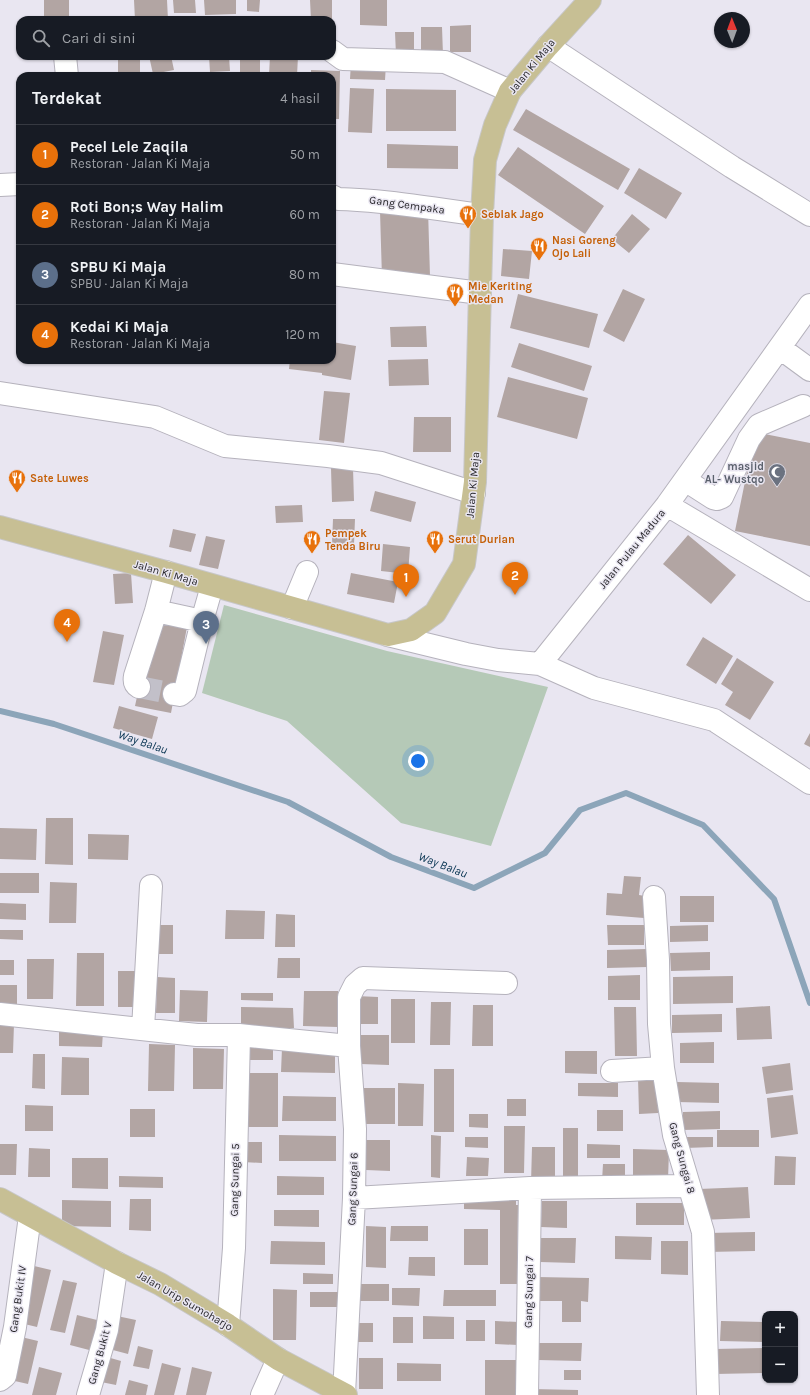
<!DOCTYPE html>
<html lang="id">
<head>
<meta charset="utf-8">
<style>
  :root { --surface:#171b24; --page:#242831; --text:#f1f3f6; --muted:#9ea1a6; --line:#363941; --accent:#cd4276 }
  body { margin:0; font-family:Karla,sans-serif; background:var(--page); color:var(--text) }
  .controls { position:absolute; right:12px; bottom:12px; display:grid; overflow:hidden; border-radius:8px; box-shadow:0 1px 3px #0004 }
  .controls button { width:36px; height:36px; display:grid; place-items:center; padding:0; border:0; border-bottom:1px solid var(--line); background:var(--surface); color:var(--text); font:20px sans-serif }
  .compass { position:absolute; left:714px; top:12px; width:36px; height:36px; border-radius:50%; background:var(--surface); box-shadow:0 1px 3px #0004; rotate:359deg }
  .you { position:absolute; left:418px; top:761px; width:14px; height:14px; margin:-10px; border:3px solid #fff; border-radius:50%; background:#1a73e8; box-shadow:0 0 0 6px #1a73e833 }
  .badge { display:grid; place-items:center; width:26px; height:26px; border-radius:50%; background:var(--accent); color:#fff; font-size:13px; font-weight:700 }
  .pin { position:absolute; translate:-50% -33px; filter:drop-shadow(0 1px 2px #0008) }
  .pin::after { content:''; position:absolute; top:21px; width:14px; height:12px; background:inherit; clip-path:polygon(0 0,100% 0,50% 100%) }
  .list { margin:0; padding:0; list-style:none }
  h2 { display:flex; justify-content:space-between; align-items:center; height:52px; margin:0; padding:0 16px; font-size:17px }
  h2 small { font-size:13px; font-weight:400; color:var(--muted) }
  .list li { display:grid; grid-template-columns:26px 1fr auto; gap:12px; align-items:center; box-sizing:border-box; height:60px; padding:0 16px; border-top:1px solid var(--line) }
  .list b { display:block; font-size:15px; white-space:nowrap }
  .list p { margin:0; font-size:13px; white-space:nowrap; color:var(--muted) }
  .list em { font-size:13px; font-style:normal; color:var(--muted) }
  .icon { flex:none; width:22px; height:22px; fill:none; stroke:currentColor; stroke-width:2; stroke-linecap:round; stroke-linejoin:round }
  .map { position:relative; flex:none; width:810px; height:1395px; overflow:hidden }
  .search { position:absolute; background:var(--surface); box-shadow:0 1px 3px #0004; left:16px; top:16px; width:320px; height:44px; display:flex; align-items:center; gap:10px; box-sizing:border-box; padding:0 14px; border-radius:12px; color:var(--muted); font-size:15px }
  .panel { position:absolute; background:var(--surface); box-shadow:0 1px 3px #0004; left:16px; top:72px; width:320px; height:292px; border-radius:12px }
  .map>svg:first-child { display:block }
  .green { fill:#b5c9b7 }
  .lines { fill:none; stroke-linecap:round; stroke-linejoin:round }
  .stream { stroke:#8ca5b9; stroke-width:6 }
  .building { fill:#b2a5a3 }
  .minor-tunnel { stroke:#c2c0c9; stroke-width:22; stroke-dasharray:22 11; stroke-linecap:butt }
  .minor-casing { stroke:#b5b2bc; stroke-width:24 }
  .major-casing { stroke:#c7c7c8; stroke-width:24 }
  .minor { stroke:#fff; stroke-width:22 }
  .major { stroke:#c7bf94; stroke-width:22 }
  .labels { text-anchor:middle; dominant-baseline:central; stroke-width:3; stroke-linejoin:round; paint-order:stroke }
  .street-label { font-size:11px; fill:#28272b; stroke:#e9e6f1 }
  .food-label { font-size:11px; font-weight:bold; fill:#c56008; stroke:#e9e6f1; text-anchor:start }
  .worship-label { font-size:11px; font-weight:bold; fill:#5b616d; stroke:#e9e6f1; text-anchor:end }
  .water-label { font-size:12px; font-style:italic; fill:#053250; stroke:#e9e6f1 }
</style>
</head>
<body>
<div class="map">
<svg width="810" height="1395" viewBox="0 0 810 1395">
  <rect width="100%" height="100%" fill="#e9e6f1"/>
  <path class="green" d="M224 605 387 651 548 687 491 846 401 823 287 721 202 693Z"/>
  <g class="lines">
    <path class="stream" d="M0 711 54 724 288 802 391 857 474 888 545 853 580 810 626 793 703 825 774 899 810 1003"/>
  </g>
  <path class="building" d="M44 0H69V17H44Z
    M134 0H167L168 20H135Z
    M173 0H195L196 13H174Z
    M204 0H236V14L205 15Z
    M247 0H260L259 12 247 11Z
    M310 0H332V20H311Z
    M360 0H387V26L360 25Z
    M471 25V52H450V26Z
    M421 27H442L443 55H421Z
    M395 32H414V55H396Z
    M118 56H140V72H118Z
    M149 56H171L174 70 153 74Z
    M209 56H229L230 71 210 72Z
    M240 56H260V76H240Z
    M270 56H298L297 76H269Z
    M351 62 386 64 385 80 350 79Z
    M311 70 340 71 339 119H332V76H311Z
    M350 88 374 89 372 133 348 132Z
    M386 89 456 90V131H386Z
    M526 109 630 169 618 190 513 130Z
    M387 144 458 146V169L387 168Z
    M518 147 604 206 585 234 498 175Z
    M639 168 682 193 666 219 624 193Z
    M428 209 430 276 382 278 380 211Z
    M632 214 650 229 629 253 612 239Z
    M503 249 532 251 529 279 501 276Z
    M623 289 645 299 624 342 603 331Z
    M518 294 598 314 589 348 510 328Z
    M426 326 427 347H391L390 327Z
    M332 342 356 346 351 380 322 375V373L289 369 290 360H332Z
    M519 343 592 366 584 391 511 367Z
    M428 359 429 385 389 386 388 360Z
    M508 377 588 398 577 439 497 417Z
    M324 391 350 393 344 443 319 440Z
    M414 417H451V452H413Z
    M755 432 810 443V546L735 531Z
    M331 468H353L354 501 332 502Z
    M375 491 416 502 411 522 370 511Z
    M302 505 303 522 276 523 275 506Z
    M333 519H355L354 544H332Z
    M173 529 196 534 191 552 169 547Z
    M688 535 736 575 711 604 663 564Z
    M206 536 225 540 218 569 199 565Z
    M383 544 410 547 408 574 381 571Z
    M131 573 133 603 115 604 113 574Z
    M351 573 398 582 394 603 347 594Z
    M153 622 187 627 171 713 135 706Z
    M103 631 124 635 114 685 93 682Z
    M703 637 733 656 716 684 686 665Z
    M737 658 774 682 750 720 725 705 733 692 721 684Z
    M119 706 158 717 152 739 113 728Z
    M810 733V747L804 744Z
    M46 818H73V865L45 864Z
    M0 828 37 829 36 860 0 859Z
    M88 834 129 835 128 860 88 859Z
    M0 873H39V893H0Z
    M624 876 641 877 639 895 645 896 644 918 606 915 607 893 622 894Z
    M50 882 77 883 76 923H49Z
    M680 896H714V922H680Z
    M0 903 26 904V920L0 919Z
    M226 910 265 911 264 939H225Z
    M276 914 295 915V947H275Z
    M155 925H173V954H155Z
    M607 925H644V945H608Z
    M708 925V941L670 942V926Z
    M0 930H23V940L0 939Z
    M647 949 648 967 607 968V950Z
    M710 952V970L671 971 670 953Z
    M77 953H104V1006H76Z
    M278 958H300V978H277Z
    M27 959H54L53 999H27Z
    M0 960H14V975H0Z
    M118 971H138L137 1007H118Z
    M640 975V1000H608V976Z
    M733 976V1003L673 1004V977Z
    M157 977 175 978V1013H156Z
    M0 985H17V1009H0Z
    M180 990 208 991 207 1022 179 1021Z
    M304 991H338V1027L303 1026Z
    M241 993H273V1001L241 1000Z
    M356 996 378 997V1024H356Z
    M391 999H415V1043H391Z
    M431 1002H451L450 1045H430Z
    M473 1005H493V1046H472Z
    M770 1006 772 1039 737 1040 736 1008Z
    M241 1007 293 1008 294 1028H241Z
    M614 1007H636L637 1056H615Z
    M722 1014V1032L672 1033V1015Z
    M0 1024H14L13 1053H0Z
    M59 1031 103 1032 102 1047 59 1046Z
    M361 1035H389V1065L361 1064Z
    M714 1042V1063H680V1043Z
    M149 1044 175 1045 174 1091H148Z
    M193 1048 224 1049 223 1089H193Z
    M243 1048H273V1060H242Z
    M282 1048H335V1073L281 1072Z
    M565 1051H597V1074L565 1073Z
    M33 1054H45V1089L32 1088Z
    M62 1057 89 1058V1095H61Z
    M790 1063 793 1090 766 1094 762 1067Z
    M434 1069H454V1132H434Z
    M241 1073H278V1127H241Z
    M638 1078H657L658 1113 639 1114Z
    M677 1082 719 1083V1103L677 1102Z
    M398 1083 424 1084 423 1126H398Z
    M578 1083H618V1097L578 1096Z
    M362 1088H395V1124H362Z
    M793 1095 798 1134 771 1138 767 1098Z
    M283 1096 336 1097V1121H282Z
    M507 1099H526V1116H507Z
    M25 1105 53 1106V1131H25Z
    M130 1109H155V1137H130Z
    M597 1110H623V1131H597Z
    M720 1111V1129L683 1130V1112Z
    M469 1114H488V1128L469 1127Z
    M504 1126H525L524 1173H504Z
    M563 1128H578V1180L563 1179Z
    M717 1130H759V1147H717Z
    M279 1135 336 1136V1161H279Z
    M431 1135 441 1136 440 1178 431 1177Z
    M465 1137H488V1148L465 1147Z
    M685 1137H713V1147L685 1148Z
    M366 1140H390V1171L366 1170Z
    M243 1142H262V1163L243 1162Z
    M0 1144H17L16 1175H0Z
    M587 1144 620 1145V1158H587Z
    M532 1147H555V1184L531 1183Z
    M29 1148 50 1149V1177H28Z
    M633 1149 669 1150 668 1180H633Z
    M775 1156 796 1157 795 1185H774Z
    M467 1157 489 1158 488 1176H466Z
    M72 1158H108V1189L72 1188Z
    M603 1164H625V1181H602Z
    M119 1176 163 1177V1188L119 1187Z
    M277 1176 324 1177V1195H277Z
    M748 1187 750 1218 700 1220 699 1189Z
    M464 1197 516 1198V1205H518L517 1284H500V1210L464 1209Z
    M130 1199H151V1231L129 1230Z
    M62 1200 111 1201V1227L62 1226Z
    M542 1201H567V1228L541 1227Z
    M636 1203H684V1225H636Z
    M274 1210H319V1227L274 1226Z
    M366 1226 386 1227V1268L366 1267Z
    M391 1226H428V1241H390Z
    M464 1229H488V1265H464Z
    M755 1232V1251L707 1252V1233Z
    M615 1236 652 1237 651 1260 615 1259Z
    M540 1238H576L575 1263 540 1262Z
    M271 1241 325 1242V1265L270 1264Z
    M661 1241H688V1275L661 1274Z
    M409 1257H435V1276L408 1275Z
    M30 1265 51 1270 37 1327 16 1322Z
    M303 1273 333 1274V1284H303Z
    M537 1277 589 1278 588 1302 581 1301V1322H562V1301H537Z
    M63 1280 77 1283 65 1333 50 1330Z
    M359 1284H389V1301H359Z
    M392 1288H420L419 1306 392 1305Z
    M273 1289 297 1290 296 1340H273Z
    M444 1290H496V1306H443Z
    M310 1292H342V1307H310Z
    M77 1315 101 1321 93 1351 70 1345Z
    M117 1316 136 1320 128 1354 109 1349Z
    M423 1316 454 1317V1339H423Z
    M393 1317H413V1343H393Z
    M466 1320H485V1341H466Z
    M495 1321 519 1322 518 1345 495 1344Z
    M721 1321 764 1322V1342L720 1341Z
    M358 1323H373V1342H357Z
    M17 1336 38 1341 28 1384 6 1379Z
    M538 1343H582L581 1361 538 1360Z
    M138 1346 153 1350 149 1369 133 1366Z
    M764 1348V1373L715 1374V1349Z
    M107 1357 121 1361 116 1385 101 1382Z
    M359 1358H383V1389H359Z
    M485 1360H522V1395H485Z
    M162 1363 181 1368 174 1395H154Z
    M397 1363 441 1364V1381H397Z
    M39 1367 62 1373 56 1395H32Z
    M192 1367 212 1372 206 1395H186Z
    M564 1370H581V1380H564Z
    M129 1380 148 1385 146 1395H125Z
    M532 1389 578 1390V1395H532Z"/>
  <g class="lines">
    <path class="minor-tunnel" d="M139 687 174 694"/>
    <g class="minor-casing">
      <path id="minor" d="M548 46 732 167 810 215
        M332 51 343 59 445 62 510 91
        M65 56 67 76
        M0 185 20 184
        M332 196 338 199C386 200 434 209 482 215
        M332 274 480 293
        M780 348 810 370
        M0 393 155 417 225 446 328 456 381 463 474 493
        M685 480 713 498 717 499 722 497 749 439 759 425 803 406
        M667 505 810 590
        M292 608 307 572
        M156 611 202 621
        M388 635 466 654 498 660 540 664 667 505 810 305
        M540 664 594 688 714 720 810 783
        M139 687C134 684 134 681 135 676L156 611 166 572
        M174 694 180 695 185 691 202 621 212 586
        M654 897 658 960 659 1024 663 1068 674 1135 703 1232 708 1395
        M0 1014 197 1035H239L349 1046
        M143 1029 151 886
        M612 1071 663 1068
        M354 1198 530 1188 689 1186
        M228 1325 234 1248 239 1035
        M0 1380 5 1376 15 1327 30 1216
        M344 1394 354 1198 355 1129 349 1046V997L355 985 363 978 506 983
        M88 1395 107 1330 117 1263
        M262 1395 278 1359
        M527 1395 530 1188"/>
    </g>
    <g class="major-casing">
      <path id="major" d="M0 527 166 572 388 635 411 630 435 613 464 564 475 482 482 215 485 160 495 125 510 91 548 46 590 0
        M0 1199 117 1263 160 1284 228 1325 278 1359 346 1395"/>
    </g>
    <use href="#minor" class="minor"/>
    <use href="#major" class="major"/>
  </g>
  <defs>
    <g id="restaurant-pin" transform="scale(0.9)"><path d="M0 17L-7.5 6A9.5 9.5 0 1 1 7.5 6Z" fill="#e8710a" stroke="#e9e6f1"/><path d="M-5-6h1v4h1v-4h1v4h1v-4h1v5L-1.5 .5V6h-2V.5L-5-1ZM5-6V6H3V1.5H1.5Q1.5-4 5-6Z" fill="#fff"/></g>
    <g id="mosque-pin" transform="scale(0.9)"><path d="M0 17L-7.5 6A9.5 9.5 0 1 1 7.5 6Z" fill="#6b7280" stroke="#e9e6f1"/><path d="M3.5-4.9A6 6 0 1 0 3.5 4.9A5 5 0 1 1 3.5-4.9Z" fill="#fff"/></g>
  </defs>
  <g fill-rule="evenodd">
    <use href="#restaurant-pin" x="468" y="214"/>
    <use href="#restaurant-pin" x="539" y="246"/>
    <use href="#restaurant-pin" x="455" y="292"/>
    <use href="#mosque-pin" x="777" y="472"/>
    <use href="#restaurant-pin" x="17" y="478"/>
    <use href="#restaurant-pin" x="312" y="539"/>
    <use href="#restaurant-pin" x="435" y="539"/>
  </g>
  <g class="labels">
    <g class="street-label">
      <text transform="translate(532 66) rotate(-51)">Jalan Ki Maja</text>
      <text transform="translate(407 205) rotate(8)">Gang Cempaka</text>
      <text transform="translate(473 485) rotate(-85)">Jalan Ki Maja</text>
      <text transform="translate(632 549) rotate(-51)">Jalan Pulau Madura</text>
      <text transform="translate(166 573) rotate(16)">Jalan Ki Maja</text>
      <text transform="translate(682 1158) rotate(75)">Gang Sungai 8</text>
      <text transform="translate(235 1180) rotate(-89)">Gang Sungai 5</text>
      <text transform="translate(353 1189) rotate(-88)">Gang Sungai 6</text>
      <text transform="translate(529 1292) rotate(-89)">Gang Sungai 7</text>
      <text transform="translate(18 1299) rotate(-82)">Gang Bukit IV</text>
      <text transform="translate(185 1301) rotate(30)">Jalan Urip Sumoharjo</text>
      <text transform="translate(100 1353) rotate(-75)">Gang Bukit V</text>
    </g>
    <g class="food-label">
      <text x="481" y="214">Seblak Jago</text>
      <text x="552" y="240">Nasi Goreng<tspan x="552" dy="13">Ojo Lali</tspan></text>
      <text x="468" y="286">Mie Keriting<tspan x="468" dy="13">Medan</tspan></text>
      <text x="30" y="478">Sate Luwes</text>
      <text x="325" y="533">Pempek<tspan x="325" dy="13">Tenda Biru</tspan></text>
      <text x="448" y="539">Serut Durian</text>
    </g>
    <g class="worship-label">
      <text x="764" y="466">masjid<tspan x="764" dy="13">AL- Wustqo</tspan></text>
    </g>
    <g class="water-label">
      <text transform="translate(143 742) rotate(19)">Way Balau</text>
      <text transform="translate(443 865) rotate(21)">Way Balau</text>
    </g>
  </g>
</svg>
<div class="controls">
<button>+</button>
<button>−</button>
</div>
<svg class="compass" viewBox="-18 -18 36 36"><path d="M0-13l5 13h-10z" fill="#e53935"/><path d="M0 13l5-13h-10z" fill="#9ea1a6"/></svg>
<div class="you"></div>
<div class="pin badge" style="left:406px;top:597px;background:#e8710a">1</div>
<div class="pin badge" style="left:515px;top:595px;background:#e8710a">2</div>
<div class="pin badge" style="left:206px;top:644px;background:#5c6f8a">3</div>
<div class="pin badge" style="left:67px;top:642px;background:#e8710a">4</div>
<div class="search"><svg class="icon" aria-label="search" viewBox="0 0 24 24"><circle cx="10" cy="10" r="6"/><path d="M15 15l6 6"/></svg>Cari di sini</div>
<section class="panel">
<h2>Terdekat<small>4 hasil</small></h2>
<ul class="list">
<li><span class="badge" style="background:#e8710a">1</span><div><b>Pecel Lele Zaqila</b><p>Restoran · Jalan Ki Maja</p></div><em>50 m</em></li>
<li><span class="badge" style="background:#e8710a">2</span><div><b>Roti Bon;s Way Halim</b><p>Restoran · Jalan Ki Maja</p></div><em>60 m</em></li>
<li><span class="badge" style="background:#5c6f8a">3</span><div><b>SPBU Ki Maja</b><p>SPBU · Jalan Ki Maja</p></div><em>80 m</em></li>
<li><span class="badge" style="background:#e8710a">4</span><div><b>Kedai Ki Maja</b><p>Restoran · Jalan Ki Maja</p></div><em>120 m</em></li>
</ul>
</section>
</div>
</body>
</html>
